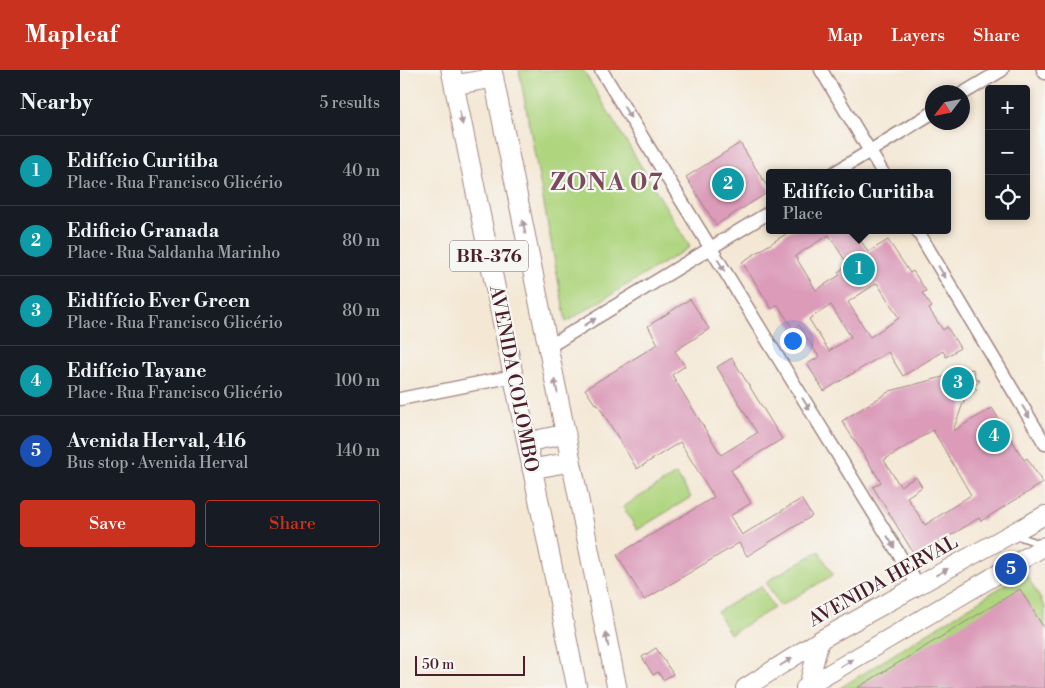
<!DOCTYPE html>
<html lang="en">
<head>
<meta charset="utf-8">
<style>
  :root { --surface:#171b24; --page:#20242c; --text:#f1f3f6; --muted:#9ea1a6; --line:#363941; --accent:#c8321e }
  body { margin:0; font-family:"Libre Bodoni",serif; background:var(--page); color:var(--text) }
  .controls { position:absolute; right:15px; top:15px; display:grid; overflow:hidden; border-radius:5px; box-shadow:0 2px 8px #0003 }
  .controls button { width:45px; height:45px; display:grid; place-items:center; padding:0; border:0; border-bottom:1px solid var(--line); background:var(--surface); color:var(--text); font:25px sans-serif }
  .compass { position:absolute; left:525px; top:15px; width:45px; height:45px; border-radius:50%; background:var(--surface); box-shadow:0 2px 8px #0003; rotate:238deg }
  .scale { position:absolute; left:15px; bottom:12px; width:110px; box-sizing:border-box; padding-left:5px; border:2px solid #4a1f2b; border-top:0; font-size:14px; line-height:18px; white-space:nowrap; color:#4a1f2b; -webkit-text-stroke:4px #f6f6f2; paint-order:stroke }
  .you { position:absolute; left:392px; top:270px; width:18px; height:18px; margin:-12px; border:4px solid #fff; border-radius:50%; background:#1a73e8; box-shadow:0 0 0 8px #1a73e833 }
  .badge { display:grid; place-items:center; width:32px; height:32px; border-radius:50%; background:var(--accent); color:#fff; font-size:16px; font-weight:700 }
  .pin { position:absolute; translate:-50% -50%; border:2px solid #fff; box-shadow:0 1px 5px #0006 }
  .popup { position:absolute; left:366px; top:99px; width:185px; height:65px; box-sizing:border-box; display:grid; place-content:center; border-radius:5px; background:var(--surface); filter:drop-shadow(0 1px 4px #0005); font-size:16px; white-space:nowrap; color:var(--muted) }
  .popup b { font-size:19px; color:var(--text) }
  .popup::after { content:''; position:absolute; left:50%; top:100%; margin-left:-10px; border:10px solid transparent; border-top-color:var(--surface) }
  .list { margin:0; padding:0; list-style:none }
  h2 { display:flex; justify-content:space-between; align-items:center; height:65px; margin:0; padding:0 20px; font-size:21px }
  h2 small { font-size:16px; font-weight:400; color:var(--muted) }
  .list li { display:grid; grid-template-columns:32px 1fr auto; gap:15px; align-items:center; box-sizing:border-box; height:70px; padding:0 20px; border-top:1px solid var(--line) }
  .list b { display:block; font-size:19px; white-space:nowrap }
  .list p { margin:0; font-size:16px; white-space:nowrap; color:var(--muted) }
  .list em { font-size:16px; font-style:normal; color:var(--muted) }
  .actions { display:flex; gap:10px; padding:15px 20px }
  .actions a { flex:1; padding:11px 0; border:1px solid var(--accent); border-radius:5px; text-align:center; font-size:18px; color:var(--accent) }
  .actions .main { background:var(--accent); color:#fff }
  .icon { flex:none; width:28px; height:28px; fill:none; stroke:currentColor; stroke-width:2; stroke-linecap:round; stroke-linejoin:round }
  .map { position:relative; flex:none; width:645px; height:618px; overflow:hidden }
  header { display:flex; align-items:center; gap:30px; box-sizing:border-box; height:70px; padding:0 25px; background:var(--accent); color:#fff }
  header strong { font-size:24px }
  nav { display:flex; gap:28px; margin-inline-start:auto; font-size:18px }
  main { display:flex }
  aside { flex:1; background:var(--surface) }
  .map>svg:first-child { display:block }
  .green { fill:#afd57f; stroke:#7c7a55 }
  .building { fill:#db9bb9; fill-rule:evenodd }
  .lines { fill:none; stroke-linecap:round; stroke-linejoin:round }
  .service-casing { stroke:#9f8480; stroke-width:9 }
  .minor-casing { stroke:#9f8480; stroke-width:15 }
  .secondary-casing { stroke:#9f8480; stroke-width:20 }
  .primary-casing { stroke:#9f8480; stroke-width:21 }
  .service { stroke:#fff; stroke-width:6 }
  .minor { stroke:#fff; stroke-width:12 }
  .secondary { stroke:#fff; stroke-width:18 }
  .primary { stroke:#fff; stroke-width:19 }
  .oneway { fill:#ae9aa0 }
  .labels { text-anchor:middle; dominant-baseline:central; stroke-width:4.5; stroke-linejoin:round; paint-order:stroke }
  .shield { fill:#f6f6f2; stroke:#7e6067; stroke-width:1 }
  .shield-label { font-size:18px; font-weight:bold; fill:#4a1f2b }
  .street-label { font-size:19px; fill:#4a1f2b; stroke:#f6f6f2 }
  .district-label { font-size:24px; font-weight:bold; letter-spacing:1px; fill:#7d4a5d; stroke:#f6f6f2 }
</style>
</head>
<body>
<header>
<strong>Mapleaf</strong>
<nav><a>Map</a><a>Layers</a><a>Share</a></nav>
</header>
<main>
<aside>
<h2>Nearby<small>5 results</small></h2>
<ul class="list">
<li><span class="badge" style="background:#0f9aa8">1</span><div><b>Edifício Curitiba</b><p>Place · Rua Francisco Glicério</p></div><em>40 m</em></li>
<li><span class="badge" style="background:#0f9aa8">2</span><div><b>Edificio Granada</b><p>Place · Rua Saldanha Marinho</p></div><em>80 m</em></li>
<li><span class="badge" style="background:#0f9aa8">3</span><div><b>Eidifício Ever Green</b><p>Place · Rua Francisco Glicério</p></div><em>80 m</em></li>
<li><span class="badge" style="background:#0f9aa8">4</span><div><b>Edifício Tayane</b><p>Place · Rua Francisco Glicério</p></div><em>100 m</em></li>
<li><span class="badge" style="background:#1a4fb4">5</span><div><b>Avenida Herval, 416</b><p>Bus stop · Avenida Herval</p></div><em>140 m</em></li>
</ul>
<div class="actions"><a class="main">Save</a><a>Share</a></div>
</aside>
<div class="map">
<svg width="645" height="618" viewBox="0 0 645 618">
  <rect width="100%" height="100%" fill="#f6f6f2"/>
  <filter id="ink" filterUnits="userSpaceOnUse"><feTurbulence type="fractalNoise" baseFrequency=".02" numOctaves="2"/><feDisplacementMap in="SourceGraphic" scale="10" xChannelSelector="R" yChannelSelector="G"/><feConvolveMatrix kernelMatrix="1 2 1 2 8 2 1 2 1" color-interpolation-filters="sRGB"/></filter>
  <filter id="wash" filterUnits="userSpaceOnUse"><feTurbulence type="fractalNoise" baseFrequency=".0096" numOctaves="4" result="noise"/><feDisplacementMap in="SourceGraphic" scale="20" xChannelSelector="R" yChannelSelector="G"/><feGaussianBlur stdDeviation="1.12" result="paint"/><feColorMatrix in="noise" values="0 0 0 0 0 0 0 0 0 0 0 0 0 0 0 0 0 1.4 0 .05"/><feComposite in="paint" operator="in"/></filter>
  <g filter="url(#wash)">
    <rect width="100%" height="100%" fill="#f4e8d5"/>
    <path class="green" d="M119 0H183L290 177 166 252Z
      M276 404 291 427 237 460 223 437Z
      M419 481 433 505 380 536 366 512Z
      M625 502 645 537V618H440Z
      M361 516 374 538 330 564 317 542Z"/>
    <g id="blocks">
      <path class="building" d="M340 73 370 121 316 155 286 107Z
        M392 160H454L468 182 488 170 510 203 513 201 526 221 522 223 532 237 529 239 543 260 547 257 560 278 546 287 543 281 503 306 488 282 424 321 407 294 419 287 399 255 393 259 378 235 372 239 342 192ZM429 165 448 195 438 202 440 205 416 220 395 186ZM477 213 499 248 470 267 448 232ZM431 235 451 267 429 281 409 249Z
        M290 229 309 259 275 281 285 296 272 305 321 385 357 363 317 297 332 288 382 369 331 400 351 433 330 446 342 465 401 429 412 446 347 486 339 473 244 530 217 485 314 427 280 372 237 399 197 333 195 334 185 319 258 274 248 256Z
        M573 299 575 308 580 311 574 316 577 320 565 328 553 361 592 338 624 390 627 388 643 413 581 451 579 448 516 487 473 417 481 412 442 351 490 321ZM533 360 571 425 525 455 507 427 522 417 516 407 500 416 484 390Z
        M620 519 645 560V618H457Z
        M256 578 273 604 263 610 258 602 253 605 242 587Z"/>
    </g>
  </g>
  <g filter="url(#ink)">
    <use href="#blocks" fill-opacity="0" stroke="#9f8480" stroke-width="1"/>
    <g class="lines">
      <g class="service-casing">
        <path id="service" d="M615 465 641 474"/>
      </g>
      <g class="minor-casing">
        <path id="minor" d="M201 0 518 515
          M421 0 483 103
          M643 0 645 3
          M562 24 602 0
          M434 103 532 43
          M517 160 645 374
          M148 277 370 142
          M0 329 114 306"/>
      </g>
      <g class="secondary-casing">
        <path id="secondary" d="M408 616 420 570
          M345 618 420 570 645 445
          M405 618 645 476"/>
      </g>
      <g class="primary-casing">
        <path id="primary" d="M51 0 177 618
          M92 0 217 618
          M54 15 94 8
          M127 372 166 364
          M132 399 170 392"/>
      </g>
      <use href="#service" class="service"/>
      <use href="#minor" class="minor"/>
      <use href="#secondary" class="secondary"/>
      <use href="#primary" class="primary"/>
    </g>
    <defs><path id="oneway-solid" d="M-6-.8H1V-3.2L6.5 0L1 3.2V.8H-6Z" transform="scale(1.25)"/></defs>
    <g class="oneway">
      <use href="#oneway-solid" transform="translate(227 42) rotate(59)"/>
      <use href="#oneway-solid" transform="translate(61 48) rotate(78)"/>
      <use href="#oneway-solid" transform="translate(124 157) rotate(-101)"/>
      <use href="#oneway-solid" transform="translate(321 195) rotate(58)"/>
      <use href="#oneway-solid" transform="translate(542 202) rotate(59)"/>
      <use href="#oneway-solid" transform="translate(190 252) rotate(-31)"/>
      <use href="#oneway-solid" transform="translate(156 316) rotate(-102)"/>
      <use href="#oneway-solid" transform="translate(406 334) rotate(58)"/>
      <use href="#oneway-solid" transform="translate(626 342) rotate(59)"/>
      <use href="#oneway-solid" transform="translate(491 472) rotate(58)"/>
      <use href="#oneway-solid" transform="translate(542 502) rotate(-29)"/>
      <use href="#oneway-solid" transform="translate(207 570) rotate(-101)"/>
      <use href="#oneway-solid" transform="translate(386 592) rotate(-32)"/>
      <use href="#oneway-solid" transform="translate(447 593) rotate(-31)"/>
    </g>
  </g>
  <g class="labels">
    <rect class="shield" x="50" y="170.5" width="78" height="31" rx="4"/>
    <g class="shield-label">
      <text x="89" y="186">BR-376</text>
    </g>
    <g class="street-label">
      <text transform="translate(114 309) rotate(79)">AVENIDA COLOMBO</text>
      <text transform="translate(483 511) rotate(-29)">AVENIDA HERVAL</text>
    </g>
    <g class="district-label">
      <text x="207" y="113">ZONA 07</text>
    </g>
  </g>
</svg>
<div class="controls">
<button>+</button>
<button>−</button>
<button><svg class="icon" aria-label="locate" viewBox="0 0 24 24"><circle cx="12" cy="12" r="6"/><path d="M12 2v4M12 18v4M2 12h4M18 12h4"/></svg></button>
</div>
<svg class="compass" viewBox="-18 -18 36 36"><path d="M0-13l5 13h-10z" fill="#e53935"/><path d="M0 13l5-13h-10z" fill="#9ea1a6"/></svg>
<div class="scale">50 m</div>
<div class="you"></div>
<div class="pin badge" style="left:459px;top:199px;background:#0f9aa8">1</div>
<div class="popup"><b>Edifício Curitiba</b>Place</div>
<div class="pin badge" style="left:328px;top:114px;background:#0f9aa8">2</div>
<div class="pin badge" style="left:558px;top:313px;background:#0f9aa8">3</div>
<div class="pin badge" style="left:594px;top:366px;background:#0f9aa8">4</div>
<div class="pin badge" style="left:611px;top:499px;background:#1a4fb4">5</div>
</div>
</main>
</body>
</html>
